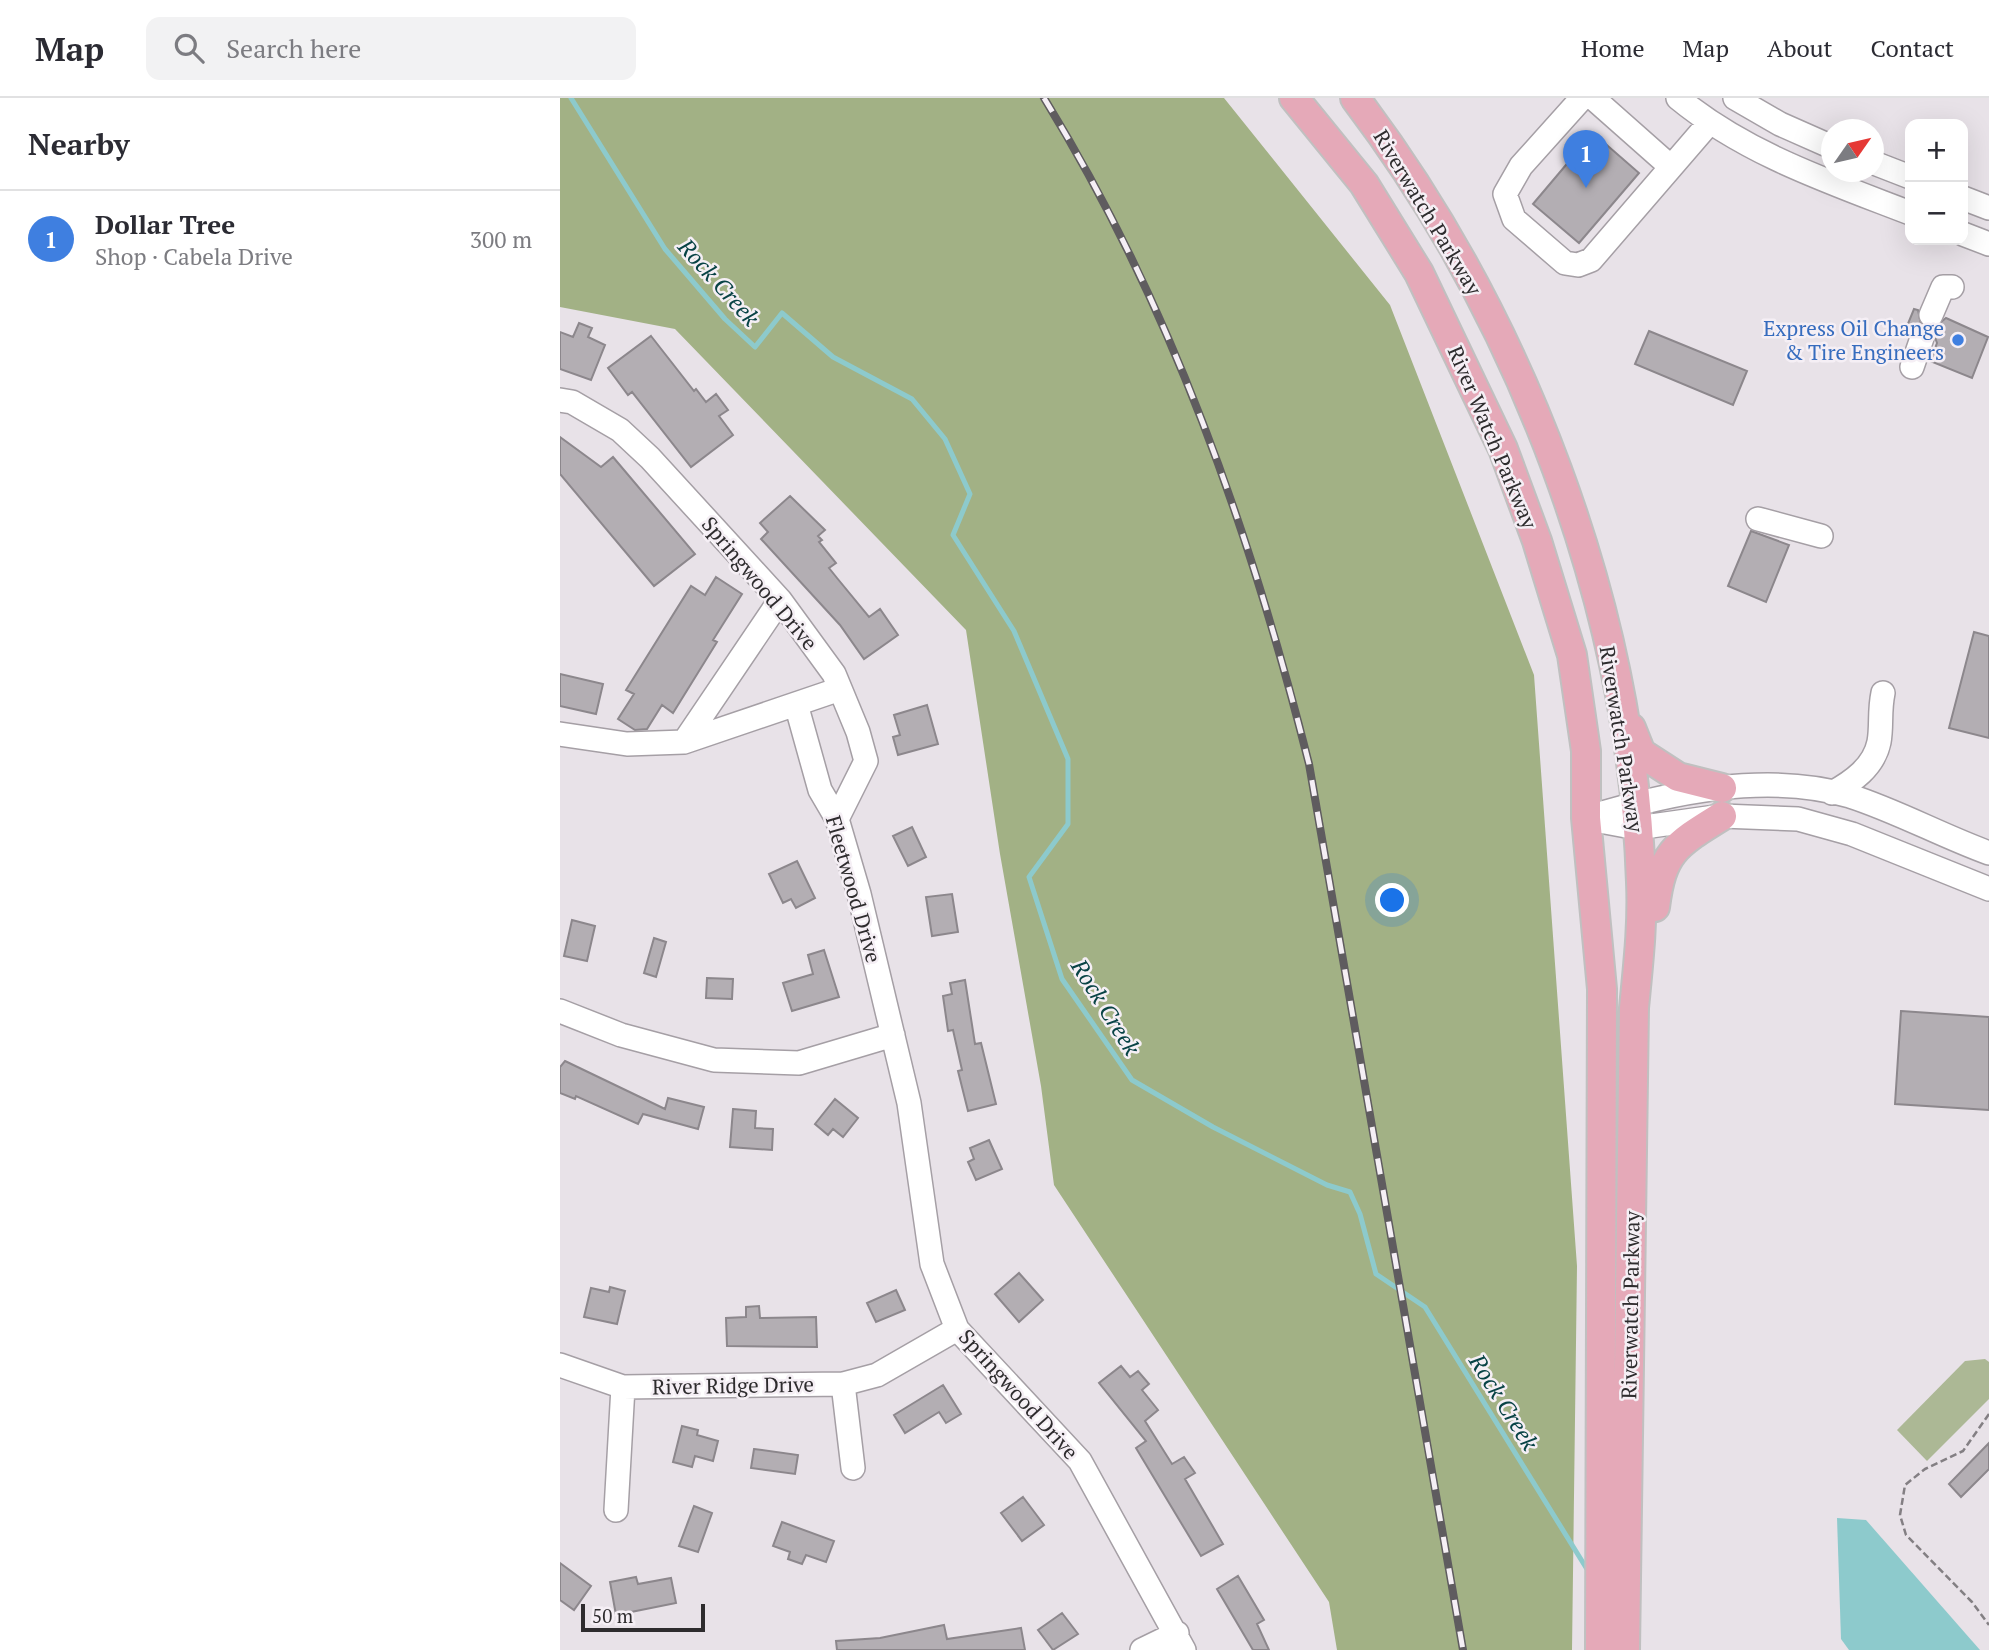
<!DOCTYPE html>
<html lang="en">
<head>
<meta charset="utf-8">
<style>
  :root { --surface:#fff; --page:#f2f2f3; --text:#2b2b33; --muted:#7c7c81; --line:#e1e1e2; --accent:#4463d6 }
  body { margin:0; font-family:"PT Serif",serif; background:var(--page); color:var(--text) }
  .controls { position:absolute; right:21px; top:21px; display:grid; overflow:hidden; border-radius:14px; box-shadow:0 7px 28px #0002 }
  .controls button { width:63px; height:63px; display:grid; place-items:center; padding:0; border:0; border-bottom:2px solid var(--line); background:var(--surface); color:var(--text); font:35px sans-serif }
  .compass { position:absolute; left:1261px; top:21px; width:63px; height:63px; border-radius:50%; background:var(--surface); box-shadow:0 7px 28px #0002; rotate:56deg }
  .scale { position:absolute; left:21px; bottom:18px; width:124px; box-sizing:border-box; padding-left:7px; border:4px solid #2e2c2e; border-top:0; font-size:19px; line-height:24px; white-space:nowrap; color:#2e2c2e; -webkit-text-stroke:5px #f5eff5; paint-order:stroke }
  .you { position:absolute; left:833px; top:803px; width:24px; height:24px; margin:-18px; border:5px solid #fff; border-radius:50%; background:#1a73e8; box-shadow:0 0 0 10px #1a73e833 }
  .badge { display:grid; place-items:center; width:46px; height:46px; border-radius:50%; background:var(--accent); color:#fff; font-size:23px; font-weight:700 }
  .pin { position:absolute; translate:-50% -58px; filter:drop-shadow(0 2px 4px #0008) }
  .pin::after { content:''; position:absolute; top:37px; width:24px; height:21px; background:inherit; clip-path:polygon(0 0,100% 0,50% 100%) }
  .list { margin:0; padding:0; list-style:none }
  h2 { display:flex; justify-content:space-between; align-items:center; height:91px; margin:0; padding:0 28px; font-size:30px }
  h2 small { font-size:23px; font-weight:400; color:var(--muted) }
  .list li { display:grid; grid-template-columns:46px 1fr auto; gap:21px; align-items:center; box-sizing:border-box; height:98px; padding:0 28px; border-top:2px solid var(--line) }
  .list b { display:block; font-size:26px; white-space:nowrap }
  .list p { margin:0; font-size:23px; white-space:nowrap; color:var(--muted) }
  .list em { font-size:23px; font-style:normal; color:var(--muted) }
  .icon { flex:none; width:38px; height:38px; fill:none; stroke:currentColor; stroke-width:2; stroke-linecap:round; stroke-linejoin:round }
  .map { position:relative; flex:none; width:1429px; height:1552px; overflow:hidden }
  header { display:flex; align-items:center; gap:42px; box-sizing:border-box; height:98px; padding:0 35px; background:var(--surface); border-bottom:2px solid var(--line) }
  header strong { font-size:33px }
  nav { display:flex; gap:38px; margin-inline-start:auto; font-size:24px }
  .search { width:490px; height:63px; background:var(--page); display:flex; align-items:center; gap:18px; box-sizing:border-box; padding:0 24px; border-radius:14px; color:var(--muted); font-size:26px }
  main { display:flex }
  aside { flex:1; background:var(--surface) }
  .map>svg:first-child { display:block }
  .green { fill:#acb895 }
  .forest { fill:#a2b185 }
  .water { fill:#8dcacc }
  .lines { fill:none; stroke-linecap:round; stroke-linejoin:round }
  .stream { stroke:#8dcacc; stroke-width:5 }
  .building { fill:#b3aeb3; stroke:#8c878c; stroke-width:2 }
  .minor-casing { stroke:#a59fa5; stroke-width:26 }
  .major-casing { stroke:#c0c0c0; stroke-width:32 }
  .path { stroke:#837f83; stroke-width:2.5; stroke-dasharray:7 3.5; stroke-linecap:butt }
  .minor { stroke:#fff; stroke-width:23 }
  .major { stroke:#e5a9b8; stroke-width:28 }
  .rail-casing { stroke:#5f5c5f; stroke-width:8 }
  .rail { stroke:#f5eff5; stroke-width:5; stroke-dasharray:16; stroke-linecap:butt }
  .shop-dot { fill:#3f7fe0; stroke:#f5eff5; stroke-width:2.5 }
  .labels { text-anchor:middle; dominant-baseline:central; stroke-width:5; stroke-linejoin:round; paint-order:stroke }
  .street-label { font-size:21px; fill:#2e2c2e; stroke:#f5eff5 }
  .shop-label { font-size:21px; fill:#366cbe; stroke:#f5eff5; text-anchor:end }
  .water-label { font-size:23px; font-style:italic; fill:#084345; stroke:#f5eff5 }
</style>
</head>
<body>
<header>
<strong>Map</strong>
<div class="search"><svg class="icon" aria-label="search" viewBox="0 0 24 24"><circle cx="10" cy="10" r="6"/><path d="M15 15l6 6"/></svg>Search here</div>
<nav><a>Home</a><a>Map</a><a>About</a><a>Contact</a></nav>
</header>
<main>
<aside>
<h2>Nearby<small></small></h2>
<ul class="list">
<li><span class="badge" style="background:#3f7fe0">1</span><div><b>Dollar Tree</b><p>Shop · Cabela Drive</p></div><em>300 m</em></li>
</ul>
</aside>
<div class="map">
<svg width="1429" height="1552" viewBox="0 0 1429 1552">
  <rect width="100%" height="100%" fill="#e8e2e8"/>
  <path class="green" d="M1425 1261 1429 1264V1301L1367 1363 1337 1332 1405 1263Z"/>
  <path class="forest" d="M0 0H664L830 207 974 577 1017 1168 1012 1552H777L769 1504 494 1087 481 988 440 756 406 532 115 231 0 209Z"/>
  <path class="water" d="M1277 1420 1306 1422 1420 1552H1289L1281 1541Z"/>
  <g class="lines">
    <path class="stream" d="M11 0 105 151 165 221 195 249 222 215 273 259 352 301 385 341 410 396 393 437 454 533 508 661V726L469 779 502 881 572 982 653 1029 767 1087 790 1094 800 1116 816 1176 865 1209 1030 1476"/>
  </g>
  <path class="building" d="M1033 35 1079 75 1019 145 973 106Z
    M1354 211 1358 212 1361 226 1349 235 1345 233Z
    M1386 220 1428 239 1412 280 1370 263 1377 245 1372 231Z
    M19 225 32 230 28 239 45 247 31 282 0 271V234L13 239Z
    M1089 233 1187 273 1173 307 1075 266Z
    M91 238 134 293 136 291 146 304 156 296 168 312 159 318 173 337 131 369 72 294 68 297 48 270Z
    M0 339 41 369 53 359 135 456 94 488 0 376Z
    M230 398 265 432 258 438 262 442 259 444 276 465 269 470 277 480 309 519 320 511 338 537 304 561 280 527 201 441 208 434 200 425Z
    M1191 433 1229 447 1206 504 1168 488Z
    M156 479 182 496 153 542 157 544 113 615 102 607 87 631 75 632 58 621 74 596 66 592 131 488 145 497Z
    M1414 534 1429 538V640L1389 630Z
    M0 576 43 586 36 616 0 608Z
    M367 607 378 646 338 657 333 639 340 637 334 617Z
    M352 729 366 759 348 768 333 738Z
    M237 763 255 800 236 810 231 801 223 805 209 776Z
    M392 796 398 834 372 838 366 799Z
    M12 822 35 828 27 863 4 858Z
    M94 840 106 844 96 879 84 875Z
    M264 852 279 899 232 913 223 885 253 876 248 857Z
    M147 880 173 881 172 901 146 900Z
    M405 882 415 946 421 945 436 1006 408 1013 398 973 402 972 393 932 388 933 383 898 392 896 390 885Z
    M1341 913 1429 919V1012L1335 1006Z
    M5 963 105 1011 108 1000 144 1009 138 1031 83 1016 78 1026 16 998 15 1001 0 995V969Z
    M275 1001 298 1020 283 1039 273 1031 268 1037 255 1026Z
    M173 1011 196 1013 195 1030 213 1031 212 1052 170 1049Z
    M429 1042 442 1071 416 1082 408 1064 414 1061 410 1050Z
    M459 1175 483 1202 459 1224 435 1196Z
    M50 1189 65 1193 57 1226 24 1219 31 1190 49 1194Z
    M336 1192 345 1212 316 1224 307 1205Z
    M199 1208 200 1220 256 1219 257 1249 167 1248 166 1220 186 1219V1209Z
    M561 1268 570 1279 578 1273 589 1286 582 1292 598 1312 585 1323 612 1366 624 1359 635 1375 625 1381 663 1446 641 1458 576 1350 586 1343 539 1285Z
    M383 1287 401 1316 386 1325 379 1314 345 1335 334 1317Z
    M122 1328 138 1332 137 1337 158 1343 153 1363 135 1358 132 1369 113 1364Z
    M1429 1345V1371L1401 1399 1389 1386Z
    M194 1351 238 1357 235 1376 191 1370Z
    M463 1399 484 1427 462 1443 441 1415Z
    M134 1408 152 1415 138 1454 119 1448Z
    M222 1424 274 1443 266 1464 246 1457 242 1466 228 1461 230 1454 213 1448Z
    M0 1465 31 1488 14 1512 0 1502Z
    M678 1478 704 1522 697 1526 709 1552H693L657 1491Z
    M76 1479 78 1486 111 1480 116 1505 56 1517 50 1484Z
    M502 1515 518 1536 493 1552 478 1532Z
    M384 1527 387 1541 461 1530 465 1552H277L276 1543 320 1540Z"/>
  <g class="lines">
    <g class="minor-casing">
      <path id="minor" d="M1022 0 961 68 945 96 954 121 1005 165 1018 167 1031 162 1150 24
        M1033 0 1111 69
        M1118 0C1186 56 1270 84 1350 115
        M1175 0 1220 26 1272 49
        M1314 65 1350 79
        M1403 100 1429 110
        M1403 136 1429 146
        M1371 217 1383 189H1392
        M1352 269 1362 240
        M0 302 12 304 60 332 90 360 220 502 274 576 298 634 306 663 277 721
        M1198 421 1261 438
        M236 606 260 692 277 721 299 796 349 1005 372 1166 397 1231 520 1363 624 1552
        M0 636 67 646 124 644 280 591
        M124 644 220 502
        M1272 695C1292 684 1314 669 1319 644 1322 628 1319 614 1323 595
        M1026 720C1108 695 1205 673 1290 698 1337 713 1382 738 1429 755
        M1029 721 1077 730 1162 718 1238 721 1292 736 1429 791
        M0 913 61 937 154 962 239 965 333 937
        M0 1267 63 1289 283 1286 317 1277 397 1231
        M283 1286 293 1370
        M56 1412 63 1289
        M582 1552 617 1535"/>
    </g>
    <g class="major-casing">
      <path id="major" d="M734 0 804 86 859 175 943 351 977 443 1012 557 1026 653V720L1042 891 1040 1552
        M795 0C961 219 1072 509 1081 784 1083 826 1078 868 1074 910L1065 1552
        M1071 630 1081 655 1118 679 1162 690
        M1095 809C1102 754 1115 747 1162 718"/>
    </g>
    <path class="path" d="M1429 1316 1403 1353 1365 1371 1345 1387 1340 1417 1346 1437 1412 1504 1429 1527"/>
    <use href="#minor" class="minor"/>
    <use href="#major" class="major"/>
    <g class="rail-casing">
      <path id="rail" d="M484 0C611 207 690 432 749 666L903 1552"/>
    </g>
    <use href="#rail" class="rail"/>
  </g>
  <circle class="shop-dot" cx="1398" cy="242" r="7"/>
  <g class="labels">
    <g class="street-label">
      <text transform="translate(868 114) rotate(59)">Riverwatch Parkway</text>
      <text transform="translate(933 339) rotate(67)">River Watch Parkway</text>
      <text transform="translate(200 485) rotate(50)">Springwood Drive</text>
      <text transform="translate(1062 641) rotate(81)">Riverwatch Parkway</text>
      <text transform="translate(294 791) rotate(74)">Fleetwood Drive</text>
      <text transform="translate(1070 1207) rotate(-89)">Riverwatch Parkway</text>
      <text transform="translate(173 1287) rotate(-1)">River Ridge Drive</text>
      <text transform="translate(459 1296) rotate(48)">Springwood Drive</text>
    </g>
    <g class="shop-label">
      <text x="1384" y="230">Express Oil Change<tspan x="1384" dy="24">&amp; Tire Engineers</tspan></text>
    </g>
    <g class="water-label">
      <text transform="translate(159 184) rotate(48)">Rock Creek</text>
      <text transform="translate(546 909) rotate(58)">Rock Creek</text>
      <text transform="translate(944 1304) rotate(58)">Rock Creek</text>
    </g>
  </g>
</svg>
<div class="controls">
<button>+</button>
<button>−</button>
</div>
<svg class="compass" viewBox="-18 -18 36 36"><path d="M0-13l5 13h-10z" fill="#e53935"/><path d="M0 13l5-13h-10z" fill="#7c7c81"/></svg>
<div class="scale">50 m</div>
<div class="you"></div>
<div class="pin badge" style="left:1026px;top:90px;background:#3f7fe0">1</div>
</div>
</main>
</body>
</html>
